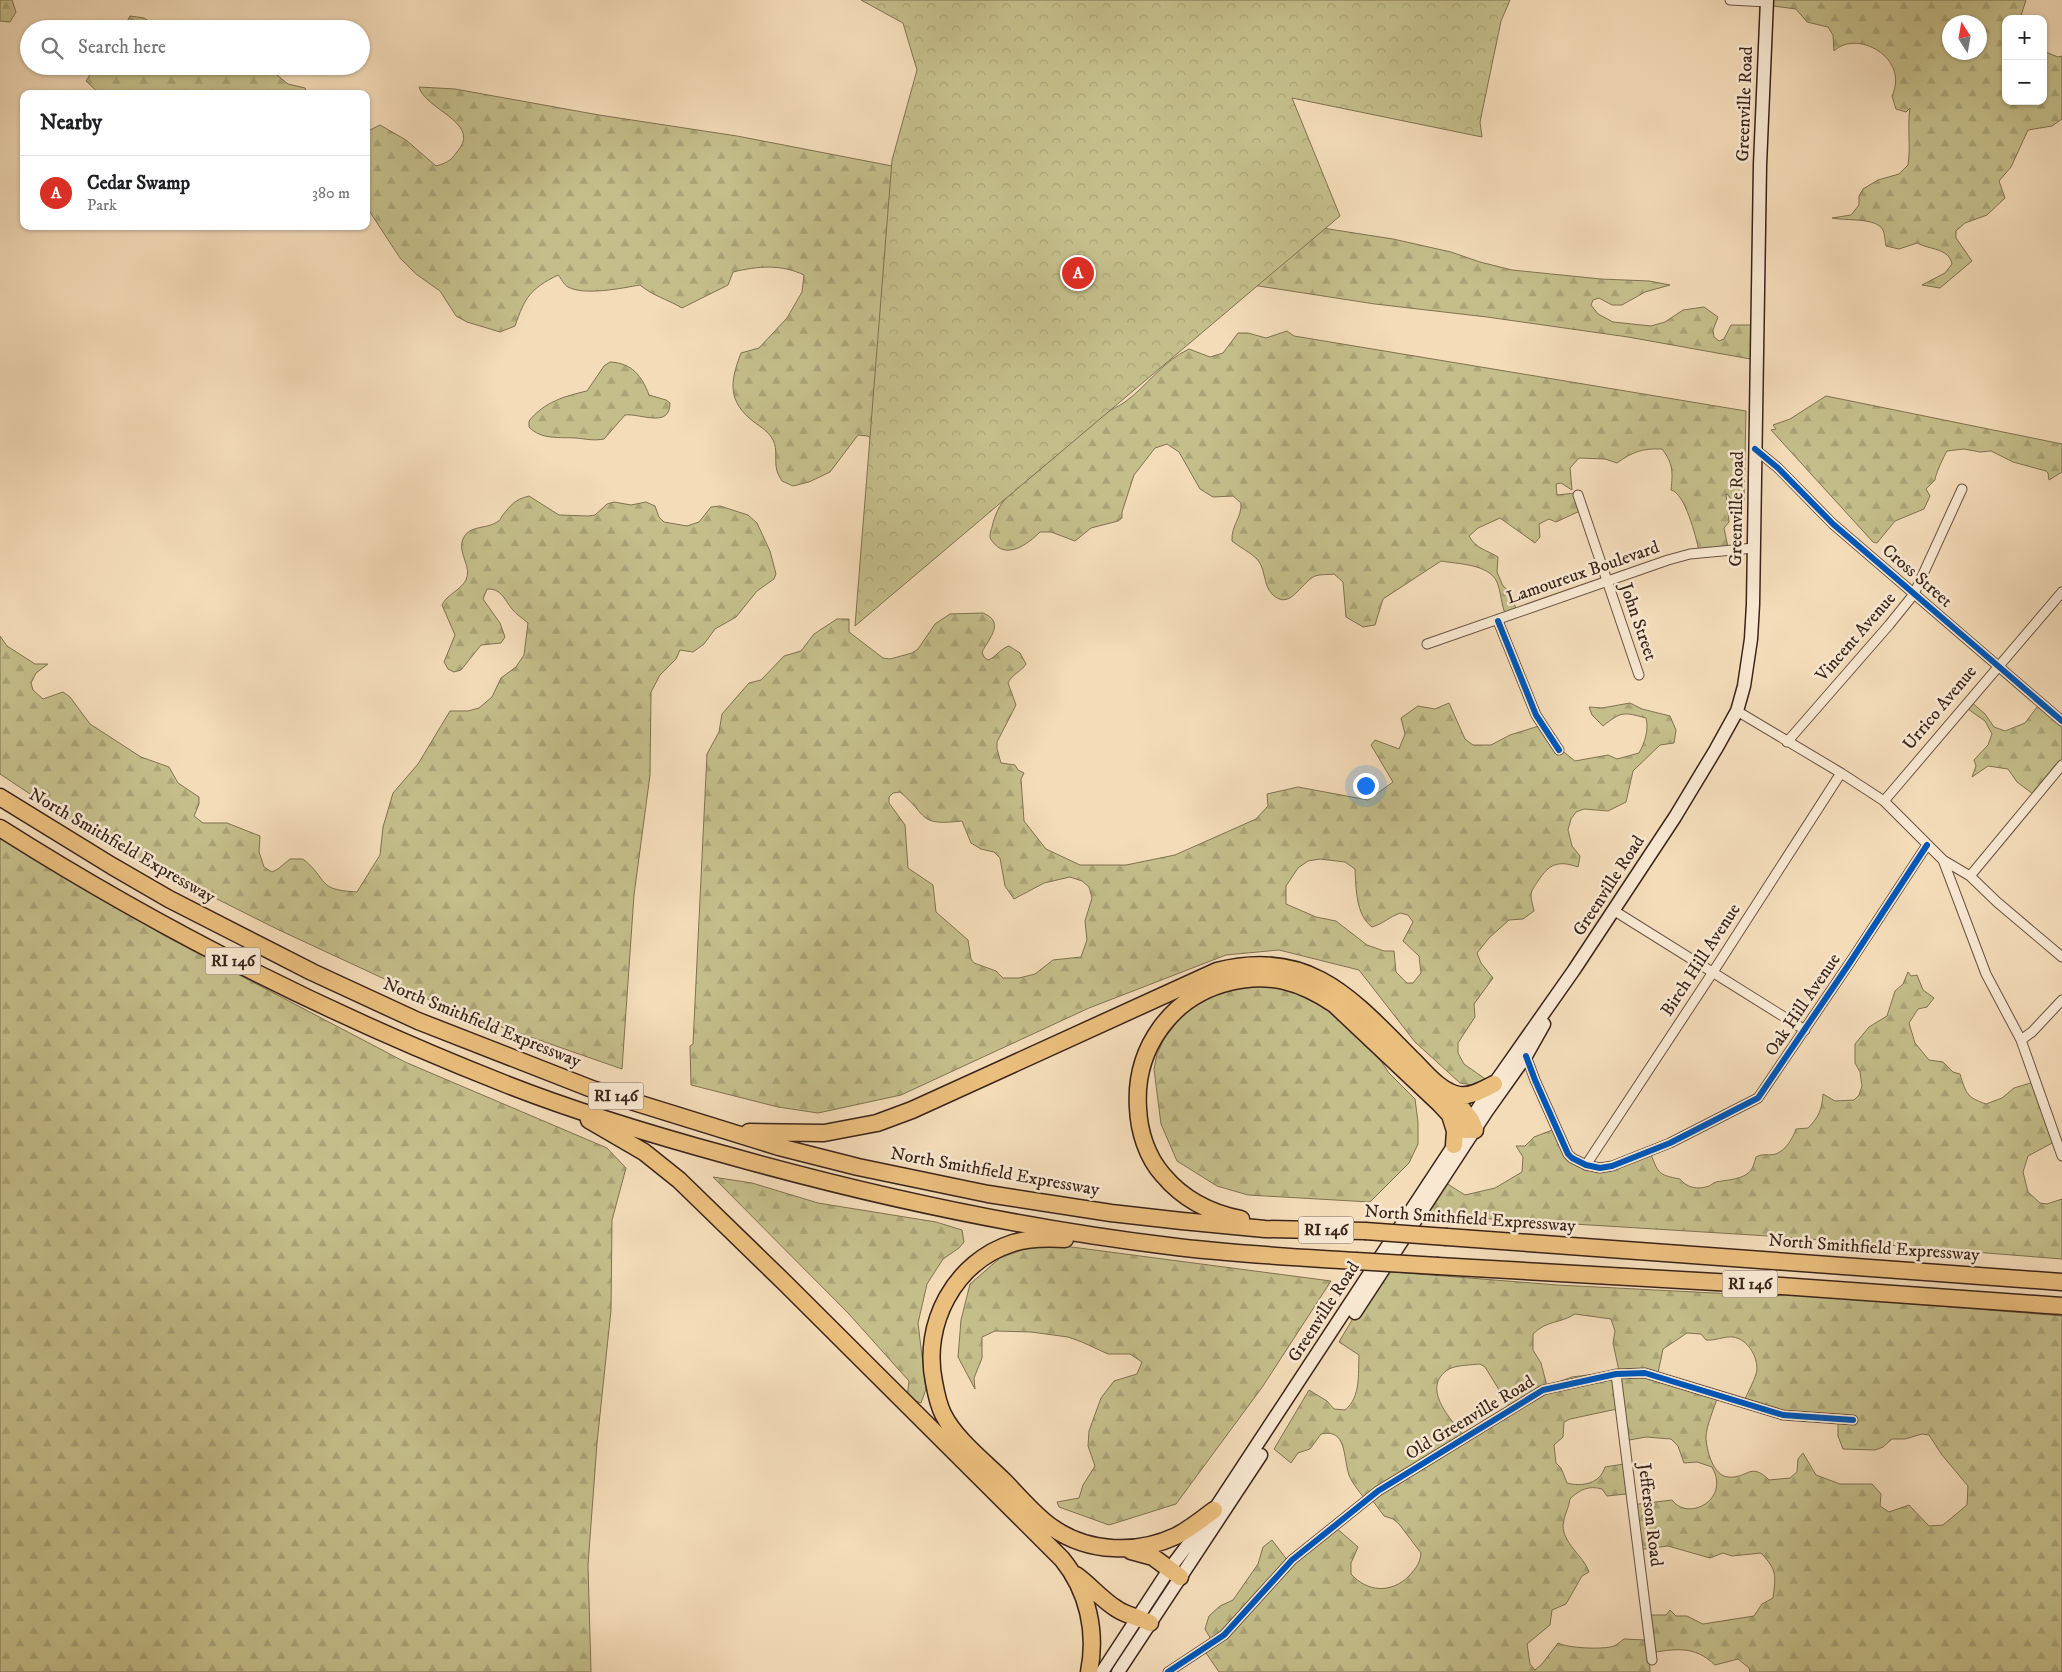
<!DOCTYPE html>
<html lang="en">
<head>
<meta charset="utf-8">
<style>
  :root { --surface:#fff; --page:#f6f6f6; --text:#202124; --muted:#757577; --line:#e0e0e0; --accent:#d93025 }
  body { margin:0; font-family:"IM FELL DW Pica",serif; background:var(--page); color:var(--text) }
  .controls { position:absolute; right:15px; top:15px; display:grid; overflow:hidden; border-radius:10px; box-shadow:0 1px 4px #0004 }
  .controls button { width:45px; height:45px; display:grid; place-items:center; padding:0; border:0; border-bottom:1px solid var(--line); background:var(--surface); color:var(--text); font:25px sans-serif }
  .compass { position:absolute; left:1942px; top:15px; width:45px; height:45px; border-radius:50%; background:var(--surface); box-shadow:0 1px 4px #0004; rotate:349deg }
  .you { position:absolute; left:1365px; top:785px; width:18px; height:18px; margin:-12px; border:4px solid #fff; border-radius:50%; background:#1a73e8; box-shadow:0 0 0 8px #1a73e833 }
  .badge { display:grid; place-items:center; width:32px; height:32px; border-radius:50%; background:var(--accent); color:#fff; font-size:16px; font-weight:700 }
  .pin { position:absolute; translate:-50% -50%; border:2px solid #fff; box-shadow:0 1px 5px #0006 }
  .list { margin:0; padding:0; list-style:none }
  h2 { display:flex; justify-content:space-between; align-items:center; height:65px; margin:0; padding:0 20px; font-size:21px }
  h2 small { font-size:16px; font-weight:400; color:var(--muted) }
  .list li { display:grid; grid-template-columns:32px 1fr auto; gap:15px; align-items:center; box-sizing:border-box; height:75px; padding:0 20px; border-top:1px solid var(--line) }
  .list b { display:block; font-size:19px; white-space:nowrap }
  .list p { margin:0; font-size:16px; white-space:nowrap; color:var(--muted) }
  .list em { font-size:16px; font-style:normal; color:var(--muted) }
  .icon { flex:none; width:28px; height:28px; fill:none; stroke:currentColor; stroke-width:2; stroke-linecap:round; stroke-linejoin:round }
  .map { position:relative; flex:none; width:2062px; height:1672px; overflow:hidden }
  .search { position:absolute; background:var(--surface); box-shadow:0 1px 4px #0004; left:20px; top:20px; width:350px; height:55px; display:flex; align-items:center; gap:12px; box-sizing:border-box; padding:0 18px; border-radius:28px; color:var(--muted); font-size:19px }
  .panel { position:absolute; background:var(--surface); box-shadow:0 1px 4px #0004; left:20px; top:90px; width:350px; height:140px; border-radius:10px }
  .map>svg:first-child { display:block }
  .forest { fill:url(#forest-firs); stroke:#807152; fill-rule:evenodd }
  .park { fill:url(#park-crowns); stroke:#807152 }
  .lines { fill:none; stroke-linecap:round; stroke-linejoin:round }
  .minor-casing { stroke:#695242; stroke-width:11 }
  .secondary-casing { stroke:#3b241a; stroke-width:15 }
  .motorway-casing { stroke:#3b241a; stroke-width:19 }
  .minor { stroke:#f8e8d2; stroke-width:9 }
  .secondary { stroke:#f8e8d2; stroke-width:12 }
  .motorway { stroke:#eabe7c; stroke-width:16 }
  .motorway-bridge-casing { stroke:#3b241a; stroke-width:19; stroke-linecap:butt }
  .motorway-bridge { stroke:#eabe7c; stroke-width:16 }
  .cycleway-casing { stroke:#f8e8d2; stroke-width:9 }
  .cycleway { stroke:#0057b8; stroke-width:6 }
  .labels { text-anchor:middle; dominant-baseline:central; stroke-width:5; stroke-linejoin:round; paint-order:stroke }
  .shield { fill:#f8e8d2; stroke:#745f51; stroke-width:1 }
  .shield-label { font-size:16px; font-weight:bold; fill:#3b241a }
  .street-label { font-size:18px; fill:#3b241a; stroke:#f8e8d2 }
</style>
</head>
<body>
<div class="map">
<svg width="2062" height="1672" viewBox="0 0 2062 1672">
  <defs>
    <pattern id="forest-firs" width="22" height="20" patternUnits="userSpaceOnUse" patternTransform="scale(1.25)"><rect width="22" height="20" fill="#c4be8a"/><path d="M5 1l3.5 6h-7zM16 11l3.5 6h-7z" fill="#a9a376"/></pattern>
    <pattern id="park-crowns" width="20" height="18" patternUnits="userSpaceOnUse" patternTransform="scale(1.25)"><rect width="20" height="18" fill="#c4be8a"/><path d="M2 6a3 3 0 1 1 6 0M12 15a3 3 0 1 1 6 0" fill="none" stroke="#a9a376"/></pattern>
  </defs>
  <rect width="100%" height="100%" fill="#f4dcb9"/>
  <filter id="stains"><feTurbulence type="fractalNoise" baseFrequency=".004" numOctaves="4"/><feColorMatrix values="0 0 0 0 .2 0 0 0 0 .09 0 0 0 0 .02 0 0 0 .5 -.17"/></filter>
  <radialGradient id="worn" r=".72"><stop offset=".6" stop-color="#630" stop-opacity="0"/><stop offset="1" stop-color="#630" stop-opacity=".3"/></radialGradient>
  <path class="forest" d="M0 0H12L16 12 10 22 0 21Z
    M1771 0H2026L2020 19H2006V101H2043V51L2058 57 2062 56V119L2052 126 2028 130 2011 167 1999 181 2005 198 1987 215 1965 223 1956 231V238L1972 261 1940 288 1922 285 1945 273 1952 264C1949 248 1930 250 1917 243L1899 249 1886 246C1885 242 1885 234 1883 230 1876 217 1845 221 1832 218L1851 215 1859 205V196L1863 189 1878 180 1899 174 1908 165C1911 146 1907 127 1910 108L1906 112 1896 109 1892 96C1910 57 1856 29 1834 51L1833 35 1828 27 1807 22 1796 9 1773 6ZM1950 22H1980V52H1950Z
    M130 16 144 18 161 29H123Z
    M91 66H266L288 84 305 88 307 94H100L86 81 93 70Z
    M419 87 455 89 599 115 737 136 918 171 882 450 868 436 858 435 830 472 809 482 793 486 782 481C780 478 778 474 777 471 774 461 778 449 773 440 769 432 761 427 754 422 727 401 730 382 741 353L759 348 787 318 802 292 804 275C781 264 758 266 733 272L728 285 682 308C667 299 653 296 640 285 622 288 585 296 568 287 564 285 561 278 558 275 530 289 525 297 515 326L500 332 467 322 456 316 440 291 416 274 400 258 366 206V132L380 125 406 140 436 166C450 162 451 160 460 148 478 122 425 109 419 87Z
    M1290 223 1393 239 1451 252 1480 262 1512 270 1601 279 1649 281 1670 285 1645 292 1622 305H1612L1599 298 1593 300 1591 305 1598 314 1613 322 1651 326 1665 322 1683 310 1704 307 1718 317 1713 330 1714 337 1719 341 1724 339 1731 325H1757L1756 360 1628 337 1487 317 1375 304 1226 281Z
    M1287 331 1294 336 1746 411 1744 501H1732L1728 495 1726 494 1729 522 1724 528 1728 547 1699 551C1696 537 1685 493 1671 490 1673 472 1673 463 1662 449 1643 448 1632 452 1617 463L1605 459 1579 458 1570 468 1572 490 1561 483 1556 484 1557 495 1576 493 1582 510 1556 522 1549 519 1539 524 1540 537 1535 543 1500 518 1478 528 1469 536C1476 549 1487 550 1498 557L1497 572 1503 586 1509 591 1517 611 1506 616C1501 604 1501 592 1497 582 1489 564 1458 564 1441 561L1383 599 1375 625 1363 627 1346 617 1343 582 1334 574C1329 575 1320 574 1315 576 1300 583 1290 612 1272 594 1263 585 1266 569 1257 559 1250 552 1239 547 1232 541 1231 525 1242 518 1241 503L1233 496 1213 497 1200 489 1179 452 1167 444 1155 448 1134 475 1122 512V518L1118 521 1091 528 1075 541 1051 532H1040C1028 544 1006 561 992 541 988 537 991 531 992 527 999 495 1017 490 1039 470 1054 458 1063 440 1078 429 1092 418 1110 412 1125 402 1148 385 1163 361 1189 349L1210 357 1223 353 1238 333H1248L1266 338Z
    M610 362C632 363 642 376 649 395L666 400 670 403C670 429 640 413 625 415L604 439C594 441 586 439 576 438 560 437 541 440 529 427V421C544 402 565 396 587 391L604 366Z
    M1826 396 2062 444V472L2049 480 2048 473 2046 471 2013 462 1991 451 1980 452 1964 449 1947 451C1944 456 1935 475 1935 480L1926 489 1930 496 1924 509 1895 521 1877 543 1873 542 1771 430 1776 429 1773 425 1790 419Z
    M529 496 559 515 588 516 595 515 607 504 614 502 631 505 646 502 655 506 659 517 664 522 687 526 699 522 711 507 720 506 748 515 757 523 770 551 776 574 774 579 757 591 736 617 715 629 704 644 693 652 680 650 676 659 660 675 651 692 650 775 634 895 622 1069 447 1008 279 930 101 841 0 774V636L7 646 35 664H48L36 673 31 683 33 690 43 699 63 692 70 697 90 724 141 757 169 767 178 783 199 797V804L194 816 203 823H227L260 836 259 852 264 867 272 872 278 869 290 859H303C329 880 316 890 357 892L380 855 383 827 393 793 418 764 450 711H468L479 708 492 697 501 678 516 667 524 655 528 623C522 618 516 614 512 609 504 599 501 588 487 589L483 599 500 623 505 637 501 643 481 645 461 670 454 672 448 669 444 662 455 635 442 605C447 594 460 591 466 580 472 567 459 555 462 542 467 524 485 530 497 522 500 521 501 518 502 516 512 504 514 500 529 496Z
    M983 613C1005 622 990 637 982 652L984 657 988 660C996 657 1000 649 1009 646L1020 653 1026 664C1021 672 1012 674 1008 683L1016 705 997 742V749L1001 763 1015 765 1018 770 1024 773 1021 779 1024 821 1046 849 1080 865H1126L1175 855 1256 819 1268 806 1267 794 1298 787 1368 800 1393 782 1371 745 1375 740 1399 749 1405 734 1401 718 1418 706 1435 709 1449 703 1465 739 1473 745H1491L1510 735 1542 725 1560 749 1575 761 1608 755 1617 759 1639 753C1645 742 1649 730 1646 718 1623 712 1622 711 1603 726L1592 715 1589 707 1602 708 1630 703 1642 709 1670 716 1676 730 1674 743 1660 745 1633 771 1626 802 1608 811 1584 809 1576 812 1571 819 1568 830 1572 846 1580 856 1578 867C1558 860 1549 864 1538 881 1535 886 1531 890 1531 896 1531 900 1533 906 1534 911L1523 919 1509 920 1489 938 1477 953 1481 963 1493 978 1474 1004 1475 1017 1458 1043V1053L1464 1064 1491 1083V1088L1460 1083 1415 1042 1359 970 1279 950 1226 955 1089 1008 901 1095 818 1113 778 1107 691 1085 690 1046 693 1044 707 754 719 732 722 714 749 683 761 680 784 656 801 651 814 634 837 619H849V632L883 658 890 659 912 653 918 649 935 624 950 614ZM900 792C929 816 917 826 962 821L971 843 981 849 994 852 1000 858 1005 886 1014 899 1044 883 1070 877 1082 881 1089 887 1092 898 1085 921 1087 940 1081 957 1053 960 1035 974 1019 978H1003L996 971 974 963 971 959 968 940 936 912 933 885 908 868 905 825 889 803V797L893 793ZM1320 859 1345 862 1355 869C1356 889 1356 915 1372 927 1383 924 1389 917 1400 913L1408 915 1413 922 1403 941 1419 956 1421 973 1413 983H1407L1396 972 1394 951H1384L1367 945 1336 921 1316 917 1286 904V886L1298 868 1308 861Z
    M1969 700 1985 714 1994 727 2005 731 2025 723 2040 703 2062 721V764L2033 794 2017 782 2008 769 1988 766 1972 777 1976 766 1974 760 1988 745 1992 734 1985 721 1965 707Z
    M0 829 90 890 165 936 405 1062 607 1148 626 1168 612 1220 611 1310 597 1443 588 1565 591 1672H0Z
    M1908 972 1911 976 1917 975 1923 990 1934 998 1927 1007 1918 1009 1909 1023 1915 1043 1929 1060 1943 1062 1953 1072 1960 1074C1966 1093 1966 1097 1986 1104L2002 1098 2014 1088 2037 1081 2056 1141 2028 1156 2023 1172 2028 1192 2040 1203 2047 1204 2062 1199V1259L1785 1237 1427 1215 1446 1183 1465 1195 1495 1188 1522 1172 1523 1157 1516 1146H1525L1534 1137 1555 1129 1573 1158 1607 1165 1650 1152C1658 1172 1657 1175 1680 1179 1687 1188 1698 1190 1709 1186 1711 1185 1713 1183 1716 1182 1726 1180 1738 1180 1747 1174 1753 1170 1754 1163 1756 1157 1763 1153 1769 1156 1776 1154 1786 1150 1793 1138 1796 1129L1808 1128C1819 1117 1822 1109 1823 1094L1835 1101 1854 1100 1859 1095 1862 1086 1860 1072 1855 1063V1044L1869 1027 1887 1016 1895 991 1903 984Z
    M1251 979 1306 991 1364 1036 1389 1073 1415 1099 1418 1122V1144L1409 1163 1370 1202 1248 1195 1217 1186 1177 1161 1161 1124 1154 1069 1157 1054 1164 1039 1184 1013 1213 987Z
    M713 1177 752 1183 818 1203 936 1222 962 1230 964 1242 959 1248 943 1259 927 1284 918 1323 926 1389 921 1403 907 1398 909 1381 848 1313Z
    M1041 1243 1331 1281 1263 1386 1176 1504 1109 1525 1059 1507 1057 1502 1079 1498 1083 1485 1095 1466 1088 1446 1089 1431 1101 1398 1114 1381 1137 1374 1142 1362 1130 1354H1108L1082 1342 1068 1337 1031 1332 995 1331 982 1337V1358L974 1378 975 1389 958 1357 961 1320 970 1284 1000 1258Z
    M1381 1271 1557 1285 1774 1296 1791 1294 2062 1316V1672H1750L1749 1668 1738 1659 1715 1665C1694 1645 1676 1649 1649 1653L1650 1672H1219L1204 1650 1212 1641 1205 1629 1209 1616 1220 1606 1233 1600 1258 1564 1263 1547 1272 1540 1288 1561 1334 1526 1358 1547 1351 1563V1574C1367 1592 1391 1594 1409 1576 1416 1568 1420 1564 1421 1553L1399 1524 1393 1519 1384 1516 1370 1497 1364 1498C1359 1491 1352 1483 1349 1475 1343 1457 1347 1428 1321 1434L1310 1449 1298 1453 1291 1463 1274 1449 1309 1390 1327 1401 1334 1409 1345 1410C1361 1397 1358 1374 1359 1355L1339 1342ZM1575 1314 1611 1319 1615 1331 1613 1343 1619 1371 1572 1377 1547 1386 1541 1363 1533 1350V1334C1547 1320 1559 1324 1575 1314ZM1687 1333 1701 1334 1706 1340C1715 1341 1724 1336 1733 1337 1747 1339 1757 1355 1757 1369 1757 1376 1747 1394 1744 1401L1783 1414 1838 1421V1436L1843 1449 1875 1450 1883 1447 1892 1439H1905L1922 1434 1929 1435 1942 1455 1968 1486 1967 1505 1943 1525 1929 1526 1909 1505 1889 1512 1880 1506 1881 1494 1872 1484H1840L1816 1475 1803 1453 1798 1459 1797 1472 1790 1478 1769 1480C1750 1461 1748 1479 1728 1477 1713 1476 1706 1449 1706 1437 1706 1426 1715 1406 1718 1396L1658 1373 1663 1349ZM1480 1364 1485 1367 1509 1406 1463 1435C1450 1418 1420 1387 1449 1369 1457 1365 1471 1365 1480 1364ZM1617 1409 1624 1441 1646 1437 1671 1439 1678 1446 1684 1463 1697 1462 1712 1467C1731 1500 1688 1522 1672 1500L1631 1505 1637 1550 1668 1546 1710 1558 1723 1553 1732 1556 1761 1553C1777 1570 1776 1575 1773 1598L1762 1604 1754 1616 1703 1624 1687 1616H1676L1670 1610 1666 1615H1644L1645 1640 1624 1639C1621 1641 1617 1645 1614 1646 1603 1650 1567 1648 1558 1643L1542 1664 1535 1670 1530 1664 1527 1644 1550 1625 1552 1610 1566 1604 1582 1576 1589 1572C1583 1555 1563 1544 1563 1525 1564 1515 1569 1508 1570 1499 1579 1490 1589 1485 1602 1489L1607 1496 1626 1494 1628 1491 1624 1464 1605 1467C1600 1484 1582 1487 1567 1483L1561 1468 1556 1463 1554 1445 1563 1437 1564 1422 1570 1419Z"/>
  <path class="park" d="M861 0H1510L1501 21 1480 122 1482 137 1292 98 1340 216 855 626 892 160 917 70 903 23Z"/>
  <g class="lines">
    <g class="minor-casing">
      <path id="minor" d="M1730 0 1767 2
        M1755 449 1778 468 1833 524 2062 721
        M1578 495 1639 675
        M1498 621 1536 715 1559 750
        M1427 644 1668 560 1690 554 1754 548
        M1737 711 1841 773 1884 801 1943 860 1986 974 2021 1040 2062 1156
        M1787 742 1889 625 1914 594 1962 489
        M1884 801 2062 592
        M1943 860 1970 876 2062 765
        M1970 876 1997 902 2062 957
        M1613 910 1805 1030
        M2021 1040 2032 1032 2062 1000
        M1526 1056 1535 1080 1568 1154 1572 1158 1586 1165 1600 1168 1612 1166 1670 1143 1758 1098 1849 964 1927 845
        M1586 1165 1713 972 1841 773
        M1616 1374 1652 1660
        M1168 1672 1224 1635 1292 1560 1378 1491 1543 1390 1616 1374 1645 1373 1783 1415 1853 1420"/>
    </g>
    <g class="secondary-casing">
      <path id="secondary" d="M1355 1313 1487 1111 1526 1056 1544 1024
        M1102 1672 1168 1571 1214 1510 1494 1084 1574 970 1675 817 1716 749 1737 711 1744 686 1751 639 1753 604 1760 165 1767 0
        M1118 1672 1261 1455"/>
    </g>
    <g class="motorway-casing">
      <path id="motorway" d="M0 797 112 866 169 899 312 972 418 1021 592 1089 779 1147 858 1167 988 1194 1111 1213 1182 1221 1265 1229 1365 1231
        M0 828C159 929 328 1014 503 1083 576 1112 653 1135 730 1156 873 1196 1020 1228 1169 1246 1231 1254 1293 1257 1356 1261
        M1450 1115 1455 1131 1454 1145
        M589 1120 644 1152 679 1180 785 1283 1062 1559C1088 1591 1097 1632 1089 1672
        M749 1132 824 1133 877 1123 912 1110 1217 971C1311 947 1353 1000 1414 1061 1426 1073 1441 1092 1459 1095 1471 1097 1484 1089 1494 1084
        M1241 1219C1210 1213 1183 1199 1163 1175 1147 1157 1139 1132 1138 1108 1134 1049 1171 996 1230 982 1269 972 1301 982 1334 1004L1440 1104 1464 1130H1475L1471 1120 1448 1091
        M1447 1237 2062 1282
        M1065 1239C1048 1238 1029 1238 1013 1243 954 1262 922 1324 934 1382 936 1393 938 1404 943 1414 956 1440 984 1461 1004 1481 1020 1497 1035 1516 1053 1528 1089 1553 1138 1554 1176 1536 1190 1529 1202 1519 1214 1510
        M1438 1266 1768 1285 2062 1306
        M1131 1551 1153 1557 1180 1577
        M1076 1575C1090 1585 1102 1600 1117 1609 1127 1616 1139 1617 1150 1623"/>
    </g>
    <use href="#minor" class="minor"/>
    <use href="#secondary" class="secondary"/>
    <use href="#motorway" class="motorway"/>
    <g class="motorway-bridge-casing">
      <path id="motorway-bridge" d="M1365 1231 1447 1237
        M1356 1261 1438 1266"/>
    </g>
    <use href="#motorway-bridge" class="motorway-bridge"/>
    <g class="cycleway-casing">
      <path id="cycleway" d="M1755 449 1778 468 1833 524 2062 721
        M1498 621 1536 715 1559 750
        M1526 1056 1535 1080 1568 1154 1572 1158 1586 1165 1600 1168 1612 1166 1670 1143 1758 1098 1849 964 1927 845
        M1168 1672 1224 1635 1292 1560 1378 1491 1543 1390 1616 1374 1645 1373 1783 1415 1853 1420"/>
    </g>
    <use href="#cycleway" class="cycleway"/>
  </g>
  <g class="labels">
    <g class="shield">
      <rect x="205.5" y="947.5" width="55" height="27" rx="4"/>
      <rect x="588.5" y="1082.5" width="55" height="27" rx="4"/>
      <rect x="1298.5" y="1216.5" width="55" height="27" rx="4"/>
      <rect x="1722.5" y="1270.5" width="55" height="27" rx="4"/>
    </g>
    <g class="shield-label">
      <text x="233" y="961">RI 146</text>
      <text x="616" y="1096">RI 146</text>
      <text x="1326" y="1230">RI 146</text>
      <text x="1750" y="1284">RI 146</text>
    </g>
    <g class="street-label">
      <text transform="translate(1745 104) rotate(-88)">Greenville Road</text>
      <text transform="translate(1737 509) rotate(-89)">Greenville Road</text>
      <text transform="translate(1583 573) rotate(-19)">Lamoureux Boulevard</text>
      <text transform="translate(1917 576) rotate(41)">Cross Street</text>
      <text transform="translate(1638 622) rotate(71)">John Street</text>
      <text transform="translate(1856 637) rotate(-49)">Vincent Avenue</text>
      <text transform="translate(1940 708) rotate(-50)">Urrico Avenue</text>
      <text transform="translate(122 846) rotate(30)">North Smithfield Expressway</text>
      <text transform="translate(1609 886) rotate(-57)">Greenville Road</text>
      <text transform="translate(1701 960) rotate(-57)">Birch Hill Avenue</text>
      <text transform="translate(1803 1005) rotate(-56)">Oak Hill Avenue</text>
      <text transform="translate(482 1023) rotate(22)">North Smithfield Expressway</text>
      <text transform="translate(995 1172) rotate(10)">North Smithfield Expressway</text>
      <text transform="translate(1470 1219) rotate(4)">North Smithfield Expressway</text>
      <text transform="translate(1874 1248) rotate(4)">North Smithfield Expressway</text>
      <text transform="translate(1324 1312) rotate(-57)">Greenville Road</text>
      <text transform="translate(1470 1418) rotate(-31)">Old Greenville Road</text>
      <text transform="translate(1650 1515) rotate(83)">Jefferson Road</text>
    </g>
  </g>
  <rect width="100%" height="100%" filter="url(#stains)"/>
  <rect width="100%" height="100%" fill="url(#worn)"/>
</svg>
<div class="controls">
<button>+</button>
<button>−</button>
</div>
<svg class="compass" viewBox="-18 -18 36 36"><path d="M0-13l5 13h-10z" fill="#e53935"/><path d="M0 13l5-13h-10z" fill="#757577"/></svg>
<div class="you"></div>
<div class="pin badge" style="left:1078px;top:273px">A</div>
<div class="search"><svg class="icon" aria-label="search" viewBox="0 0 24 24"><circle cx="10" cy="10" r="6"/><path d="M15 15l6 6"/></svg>Search here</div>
<section class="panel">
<h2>Nearby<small></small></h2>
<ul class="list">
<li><span class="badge">A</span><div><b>Cedar Swamp</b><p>Park</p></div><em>380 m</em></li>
</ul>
</section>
</div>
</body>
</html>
